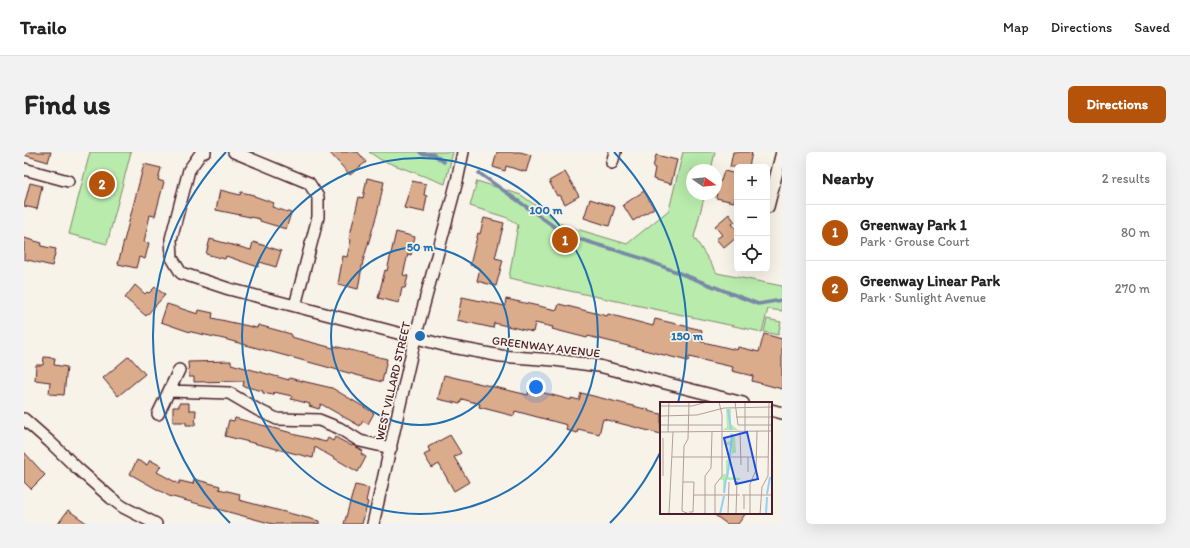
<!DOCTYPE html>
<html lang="en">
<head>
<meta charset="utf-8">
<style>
  :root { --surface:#fff; --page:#f2f2f2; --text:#222; --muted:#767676; --line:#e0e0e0; --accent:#b45309 }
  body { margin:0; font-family:Itim,sans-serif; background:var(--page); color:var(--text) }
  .controls { position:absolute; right:12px; top:12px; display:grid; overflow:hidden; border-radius:6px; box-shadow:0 4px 16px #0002 }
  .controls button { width:36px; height:36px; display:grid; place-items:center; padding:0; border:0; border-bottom:1px solid var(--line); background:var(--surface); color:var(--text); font:20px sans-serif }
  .compass { position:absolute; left:662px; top:12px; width:36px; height:36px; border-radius:50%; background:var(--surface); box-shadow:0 4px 16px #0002; rotate:104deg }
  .you { position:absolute; left:512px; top:235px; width:14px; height:14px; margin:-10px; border:3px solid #fff; border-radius:50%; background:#1a73e8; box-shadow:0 0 0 6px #1a73e833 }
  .badge { display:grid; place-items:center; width:26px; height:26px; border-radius:50%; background:var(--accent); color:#fff; font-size:13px; font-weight:700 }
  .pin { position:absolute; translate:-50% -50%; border:2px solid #fff; box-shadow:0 1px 4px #0006 }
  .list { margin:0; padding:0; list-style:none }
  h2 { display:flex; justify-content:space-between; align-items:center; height:52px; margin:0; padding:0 16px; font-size:17px }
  h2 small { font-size:13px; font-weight:400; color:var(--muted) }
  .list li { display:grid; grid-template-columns:26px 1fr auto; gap:12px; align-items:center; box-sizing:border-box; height:56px; padding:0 16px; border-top:1px solid var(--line) }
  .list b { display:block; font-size:15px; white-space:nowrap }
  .list p { margin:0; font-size:13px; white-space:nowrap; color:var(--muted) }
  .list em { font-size:13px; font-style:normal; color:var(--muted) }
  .icon { flex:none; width:22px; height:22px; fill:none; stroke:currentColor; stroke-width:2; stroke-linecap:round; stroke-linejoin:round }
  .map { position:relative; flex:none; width:758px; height:372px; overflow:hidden; border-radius:6px }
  header { display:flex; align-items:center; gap:24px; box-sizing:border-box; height:56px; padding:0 20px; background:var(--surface); border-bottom:1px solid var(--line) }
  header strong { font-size:19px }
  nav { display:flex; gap:22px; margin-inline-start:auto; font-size:14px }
  .intro { display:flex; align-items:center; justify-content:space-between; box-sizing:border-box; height:96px; padding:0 24px }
  h1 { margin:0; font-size:28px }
  .button { padding:10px 18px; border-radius:6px; background:var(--accent); color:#fff; font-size:14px; font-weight:700 }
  main { display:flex; gap:24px; padding:0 24px }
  aside { flex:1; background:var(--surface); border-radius:6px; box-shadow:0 4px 16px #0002 }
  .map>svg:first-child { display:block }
  .green { fill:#b8ebac; stroke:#81856c }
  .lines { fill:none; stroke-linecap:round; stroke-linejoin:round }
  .stream { stroke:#7889a5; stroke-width:3.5 }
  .building { fill:#dbac8c; stroke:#4a1f2b }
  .street-casing { stroke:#4a1f2b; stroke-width:14 }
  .street { stroke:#f7f3e8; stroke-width:11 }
  .ring { fill:none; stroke:#1f6fb2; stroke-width:2 }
  .labels { text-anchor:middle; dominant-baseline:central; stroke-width:3.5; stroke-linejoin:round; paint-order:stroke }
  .street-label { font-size:12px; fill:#4a1f2b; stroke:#f7f3e8 }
  .inset-river { fill:none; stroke:#96cff6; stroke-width:2 }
  .inset-road { fill:none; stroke:#b29e9c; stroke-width:1 }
  .view { fill:#1d4ed8; fill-opacity:0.15; stroke:#1d4ed8; stroke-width:2 }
  .inset-edge { fill:none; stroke:#4a1f2b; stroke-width:2 }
  .centre { fill:#1f6fb2; stroke:#f7f3e8; stroke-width:2 }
  .ring-label { font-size:12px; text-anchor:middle; font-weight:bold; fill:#1f6fb2; stroke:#f7f3e8; stroke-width:3.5; stroke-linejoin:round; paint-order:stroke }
</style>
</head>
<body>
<header>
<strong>Trailo</strong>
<nav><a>Map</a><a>Directions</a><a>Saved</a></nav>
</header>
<div class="intro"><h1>Find us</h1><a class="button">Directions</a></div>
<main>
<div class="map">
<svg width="758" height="372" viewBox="0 0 758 372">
  <rect width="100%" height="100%" fill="#f7f3e8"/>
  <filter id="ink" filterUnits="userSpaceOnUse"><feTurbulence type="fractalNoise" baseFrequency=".025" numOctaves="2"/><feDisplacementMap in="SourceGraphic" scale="8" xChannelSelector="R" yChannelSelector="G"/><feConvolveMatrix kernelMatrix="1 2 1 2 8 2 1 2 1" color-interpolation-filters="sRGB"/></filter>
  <g filter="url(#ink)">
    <path class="green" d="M66 0H107L83 92 45 82Z
      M345 0H429L421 32 357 8Z
      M659 0H691L687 18H668V42H681L670 85 693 121 758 134V159L744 157 738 180 485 126 494 73 484 66 446 54 453 29 497 43 539 73 603 92 645 58Z
      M743 167 757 170 754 183 740 180Z"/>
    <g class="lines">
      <path class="stream" d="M396 0 398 2H409L420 10
        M455 21 542 83 617 106 734 152 758 148"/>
    </g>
    <path class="building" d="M0 0H27L24 10 0 3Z
      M305 0H334L342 10 326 23Z
      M473 0H496L507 3 502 20 482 14 481 19 469 15Z
      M709 0H728L725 15H706Z
      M632 3 653 8 647 32 629 27 631 16 629 15Z
      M120 12 137 16 134 28 140 30 131 64 126 63 120 90 125 91 121 107 115 105 112 116 94 112Z
      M700 19 713 22 710 32 713 33V38L710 50 692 46 695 29H697Z
      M541 20 555 44 541 52 536 43 533 44 525 29Z
      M343 26 360 30 353 62 339 109 334 137 314 132 319 104 323 105 327 88 325 87 335 45 339 46Z
      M388 29 402 32 400 43 403 44 400 60 380 56Z
      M6 31 18 34 13 57 0 54Z
      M196 38 216 43 217 40 230 43V44L250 51 248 55 267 61 262 77 236 69V67L192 58Z
      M620 39 630 56 609 69 599 53Z
      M566 47 591 55 585 74 560 66Z
      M705 62 711 70 708 72 713 78V85L700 96 692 87 698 83 691 74Z
      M460 66 480 71 471 106 479 108 472 134 453 129 456 116 446 113 454 81 456 82Z
      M372 80 391 85 387 103 384 102 379 123 384 124 381 136H378L375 151 354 146 361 118 363 119Z
      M0 86 18 91 17 94 32 97 28 114 0 107Z
      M186 87 227 98 229 90 257 99 252 115 236 110 234 115 202 104 201 107 182 102Z
      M111 133 121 142 123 140 125 141 131 135 141 143 122 164 101 146Z
      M438 145 481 154 482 147 533 158 535 152 583 164 584 162 629 174 631 167 678 178 675 189 713 198 714 195 735 200 740 182 758 187V237L728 229 729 224 708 219 709 215 665 205 664 209 564 184 563 186 528 177 529 175 511 171 509 180 470 171 469 176 433 168Z
      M143 152 174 162 175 158 189 161 188 166 233 176 234 173 267 182V185L309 196 310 194 363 207 358 230 200 187 163 179 137 170Z
      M105 204 121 222 94 244 79 226Z
      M20 205 31 206 30 213 43 215 40 243 25 242 26 230 11 228 12 213H19Z
      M207 209V212L265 228V226L308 236 350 261 344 272 339 269 336 274 297 252 295 257 285 254 286 252 267 247 268 244 250 240 249 243 239 241V239L219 234 220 229 170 230V225H165L164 210Z
      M420 223 504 243 505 237 547 248V246L555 248 557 241 625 258 624 259 637 262V282L579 267 575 282 554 277 553 281 542 278 543 273 491 259 490 264 455 255 456 252 438 247 436 252 414 247Z
      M155 251H165V258H172L171 273H162V270H149V255H155Z
      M211 266 268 281V282L302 290 304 286 309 289 311 285 328 294 329 293 339 299 337 302 342 305 334 320 291 295 289 306 201 284 205 268 210 269Z
      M426 283 437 301 430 305 445 330 430 339 415 312 408 316 400 303 406 300 404 295Z
      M0 300 21 323 7 337 0 330Z
      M113 308 123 313 126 308 137 314 133 320 155 332 156 329 169 332 170 327 196 334 195 337 216 342 215 348 295 369V372H249L145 344 106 322Z
      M331 333 345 336 342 349 344 350 338 372H320Z
      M44 358 64 372H34Z
      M688 361H722L714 372H703Z"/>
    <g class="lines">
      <g class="street-casing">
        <path id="street" d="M181 0 177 1 165 18 147 87 148 106 157 121 205 137 271 154 294 65V45L285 31 210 0
          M588 11 591 0
          M0 17 44 29
          M744 55 758 0
          M271 154 423 194 477 204 530 208 575 214 719 251
          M145 239 205 241 234 258 253 267 295 268 315 276 336 289 367 296
          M747 258 758 261
          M134 262 155 218
          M0 267 26 290 53 316 87 346 99 355 132 372
          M349 372 391 186 433 29 439 0"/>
      </g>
      <use href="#street" class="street"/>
    </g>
  </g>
  <g class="ring">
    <circle cx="396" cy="184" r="89"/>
    <circle cx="396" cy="184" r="178"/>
    <path d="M637 299A267 267 0 0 1 586 371M206 371A267 267 0 0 1 202 0M590 0A267 267 0 0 1 654 251"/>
  </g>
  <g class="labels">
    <g class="street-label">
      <text transform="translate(522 195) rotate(7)">GREENWAY AVENUE</text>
      <text transform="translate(369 229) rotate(-77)">WEST VILLARD STREET</text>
    </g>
  </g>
  <g transform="translate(636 250)">
    <rect width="112" height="112" fill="#f7f3e8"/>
    <path d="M66 7H71V22L78 28H63L67 25ZM70 31 75 33 76 51H73L72 54V44L63 42 72 38ZM69 56H71L69 66 72 67H69L68 75 80 76V78H66L63 92V78H60L63 72H66V59Z" fill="#b8ebac"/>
    <path class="inset-river" d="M68 7 71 28M70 54 72 32M67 76 70 56M64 91 66 76M107 92 110 75M60 112 64 94M106 112 107 95"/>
    <path class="inset-road" d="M29 0 28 37 24 44 22 109 29 112M75 0 78 23H112M85 0V30M0 4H32L47 0M0 14 37 13 64 6 112 5M76 15H112M0 23H62M0 30 112 29M8 30 9 0M80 30 81 63M3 36V74M12 55H108M88 70V55M23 80H34L33 110H29M34 93H80M82 93H112M84 107V93M9 112 13 30M45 112V74L51 66 52 30M55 112V83L62 74V13L59 0M68 112 69 80M76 112 77 79M90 112V82L96 68 97 29M100 112 102 85 108 74 109 0"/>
    <path class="view" d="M87 30 98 77 76 82 64 36Z"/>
    <rect width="112" height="112" class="inset-edge"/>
  </g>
  <circle cx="396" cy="184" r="6" class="centre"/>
  <g class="ring-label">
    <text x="522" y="62">100 m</text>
    <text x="396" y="99">50 m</text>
    <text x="663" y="188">150 m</text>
  </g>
</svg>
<div class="controls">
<button>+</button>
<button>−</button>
<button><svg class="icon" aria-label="locate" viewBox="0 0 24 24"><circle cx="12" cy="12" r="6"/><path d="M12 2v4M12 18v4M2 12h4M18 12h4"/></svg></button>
</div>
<svg class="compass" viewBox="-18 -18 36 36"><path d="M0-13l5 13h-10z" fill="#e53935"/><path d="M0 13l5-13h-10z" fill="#767676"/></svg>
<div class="you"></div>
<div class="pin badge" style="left:541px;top:88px">1</div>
<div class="pin badge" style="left:78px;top:32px">2</div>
</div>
<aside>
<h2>Nearby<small>2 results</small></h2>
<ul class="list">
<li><span class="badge">1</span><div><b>Greenway Park 1</b><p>Park · Grouse Court</p></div><em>80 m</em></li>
<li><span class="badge">2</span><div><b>Greenway Linear Park</b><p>Park · Sunlight Avenue</p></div><em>270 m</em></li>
</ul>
</aside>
</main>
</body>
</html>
